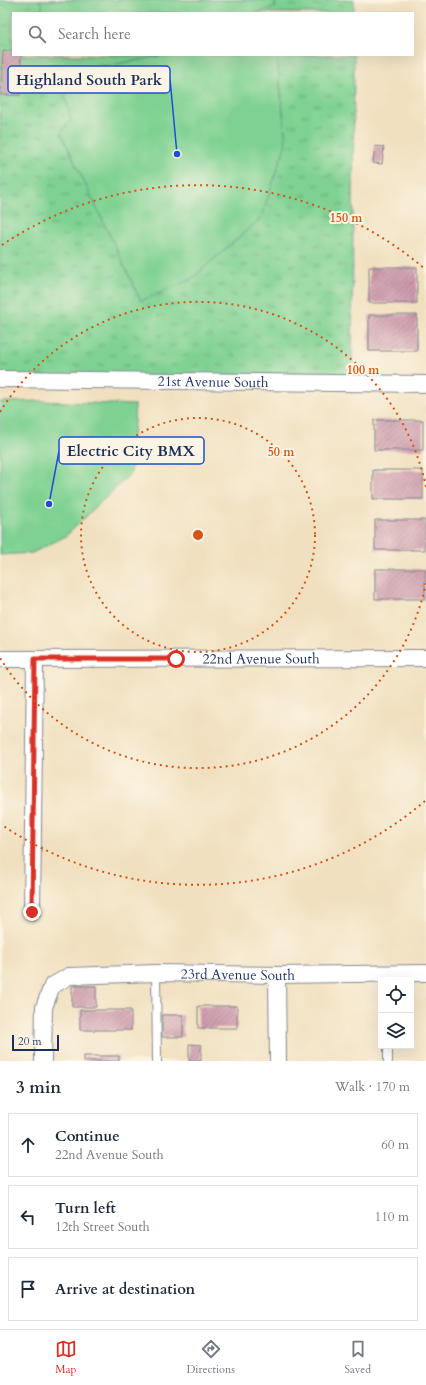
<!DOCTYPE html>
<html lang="en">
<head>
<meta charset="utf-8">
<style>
  :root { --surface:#fff; --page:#f2f2f3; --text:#1f2937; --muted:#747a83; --line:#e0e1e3; --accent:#d93025 }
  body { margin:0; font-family:Cardo,serif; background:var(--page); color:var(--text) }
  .controls { position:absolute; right:12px; bottom:12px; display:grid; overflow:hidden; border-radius:0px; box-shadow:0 4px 16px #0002 }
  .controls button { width:36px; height:36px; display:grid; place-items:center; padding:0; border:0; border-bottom:1px solid var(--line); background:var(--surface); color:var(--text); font:20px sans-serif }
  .scale { position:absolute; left:12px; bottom:10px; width:47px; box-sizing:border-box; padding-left:4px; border:2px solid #1b2f5e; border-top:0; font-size:11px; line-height:14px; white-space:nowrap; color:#1b2f5e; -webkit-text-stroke:3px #fcf5e5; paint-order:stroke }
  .stop { position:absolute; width:12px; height:12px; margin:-9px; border:3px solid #d93025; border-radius:50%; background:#fff }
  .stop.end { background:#d93025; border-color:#fff; box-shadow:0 1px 4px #0008 }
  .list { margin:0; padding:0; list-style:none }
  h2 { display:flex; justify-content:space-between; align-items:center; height:52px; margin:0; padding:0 16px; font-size:17px }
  h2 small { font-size:13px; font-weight:400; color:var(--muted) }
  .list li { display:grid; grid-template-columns:26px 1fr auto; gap:12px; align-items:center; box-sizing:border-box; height:64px; margin:0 8px 8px; padding:0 8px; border:1px solid var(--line); border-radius:0px }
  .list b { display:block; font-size:15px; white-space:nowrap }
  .list p { margin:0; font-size:13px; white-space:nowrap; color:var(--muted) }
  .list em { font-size:13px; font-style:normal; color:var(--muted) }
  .icon { flex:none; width:22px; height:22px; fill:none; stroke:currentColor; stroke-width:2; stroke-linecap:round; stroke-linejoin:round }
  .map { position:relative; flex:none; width:426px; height:1061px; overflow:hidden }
  .search { position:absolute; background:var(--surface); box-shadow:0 4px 16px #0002; left:12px; right:12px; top:12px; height:44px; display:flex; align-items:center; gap:10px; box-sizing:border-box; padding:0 14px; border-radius:0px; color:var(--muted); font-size:15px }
  .sheet { height:268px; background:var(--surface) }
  nav { display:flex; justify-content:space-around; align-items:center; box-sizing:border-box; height:56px; border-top:1px solid var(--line); background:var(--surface); font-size:11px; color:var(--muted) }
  nav a { display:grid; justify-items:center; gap:2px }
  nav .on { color:var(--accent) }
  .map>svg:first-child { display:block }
  .grass { fill:url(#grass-tufts); stroke:#4c8078 }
  .pitch { fill:#7ed192; stroke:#4c8078 }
  .building { fill:url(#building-hatch) }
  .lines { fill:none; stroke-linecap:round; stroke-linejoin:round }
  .lane-casing { stroke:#86888f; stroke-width:10 }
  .street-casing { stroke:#86888f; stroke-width:18 }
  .lane { stroke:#fff; stroke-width:8 }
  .street { stroke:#fff; stroke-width:16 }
  .route { stroke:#d93025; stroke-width:5 }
  .ring { fill:none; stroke:#d45514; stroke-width:2; stroke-dasharray:2 4 }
  .labels { text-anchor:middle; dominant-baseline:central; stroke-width:4; stroke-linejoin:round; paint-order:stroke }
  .street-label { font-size:14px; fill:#1b2f5e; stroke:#fcf5e5 }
  .centre { fill:#d45514; stroke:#fcf5e5; stroke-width:2 }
  .ring-label { font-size:12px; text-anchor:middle; font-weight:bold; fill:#d45514; stroke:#fcf5e5; stroke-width:4; stroke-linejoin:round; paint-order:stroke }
  .leader { fill:none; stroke:#1d4ed8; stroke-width:1.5 }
  .callout-dot { fill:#1d4ed8; stroke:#fcf5e5; stroke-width:1.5 }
  .callout { fill:#fcf5e5; stroke:#1d4ed8; stroke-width:1.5 }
  .callout-label { font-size:15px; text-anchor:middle; font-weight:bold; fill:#1b2f5e }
</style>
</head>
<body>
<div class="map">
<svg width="426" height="1061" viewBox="0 0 426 1061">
  <defs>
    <pattern id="grass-tufts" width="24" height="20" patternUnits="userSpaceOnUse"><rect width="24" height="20" fill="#7ed192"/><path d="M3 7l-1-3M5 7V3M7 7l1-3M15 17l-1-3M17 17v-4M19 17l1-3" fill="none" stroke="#66aa7a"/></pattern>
    <pattern id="building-hatch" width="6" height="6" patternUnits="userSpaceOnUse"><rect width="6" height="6" fill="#cd9aac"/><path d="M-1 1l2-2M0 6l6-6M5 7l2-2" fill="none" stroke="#a67e8f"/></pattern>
  </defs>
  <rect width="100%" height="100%" fill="#fcf5e5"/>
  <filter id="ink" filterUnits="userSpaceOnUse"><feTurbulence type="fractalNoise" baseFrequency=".025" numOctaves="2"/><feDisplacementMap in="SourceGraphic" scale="8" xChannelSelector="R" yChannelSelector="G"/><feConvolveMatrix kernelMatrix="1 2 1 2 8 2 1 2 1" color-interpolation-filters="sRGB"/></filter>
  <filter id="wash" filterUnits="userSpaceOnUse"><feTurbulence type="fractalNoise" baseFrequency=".012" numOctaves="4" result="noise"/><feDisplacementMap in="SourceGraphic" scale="16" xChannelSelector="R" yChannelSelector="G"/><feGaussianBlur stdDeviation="0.9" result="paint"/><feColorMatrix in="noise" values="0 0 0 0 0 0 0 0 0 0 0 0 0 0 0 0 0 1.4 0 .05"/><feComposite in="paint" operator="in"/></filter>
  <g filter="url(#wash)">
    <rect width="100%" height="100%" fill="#f1e0c0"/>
    <path class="grass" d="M0 0H354V13H13V55H354L352 383 0 378Z"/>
    <path class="pitch" d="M39 0H274L276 7 254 13H42V4Z
      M167 55H277L286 143 261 218 190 280 141 301 61 133 71 120 65 96 71 85 91 77 99 67Z
      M42 401 135 405 131 473 66 536 32 553 0 555V402Z"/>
    <g id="blocks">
      <path class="building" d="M3 51H13V55H21L20 95H1Z
        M375 146 384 147 382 164 373 163Z
        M369 267H417V303H369Z
        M369 315H417V351H369Z
        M374 420H423V450H374Z
        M373 470H423V499H373Z
        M375 520H425V550H375Z
        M375 569H425V599H375Z
        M72 986H96V1007H72Z
        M198 1006H237V1028H198Z
        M80 1010H131V1030H80Z
        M162 1015H183V1037H162Z
        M189 1044 201 1045V1061H189Z
        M84 1056H119V1061H84Z"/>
    </g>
  </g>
  <g filter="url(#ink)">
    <use href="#blocks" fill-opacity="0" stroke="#86888f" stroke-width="1"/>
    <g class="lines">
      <g class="lane-casing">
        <path id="lane" d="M156 973 157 1061
          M388 1046V1061"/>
      </g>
      <g class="street-casing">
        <g id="street">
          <path id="s1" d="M0 379 426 384"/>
          <path id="s2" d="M0 659 426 658"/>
          <path d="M32 912 35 659"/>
          <path d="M277 975 278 1061"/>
          <path id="s3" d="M43 1061 44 1007 52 986 69 976 156 973 277 975 426 973"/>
        </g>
      </g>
      <use href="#lane" class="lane"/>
      <use href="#street" class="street"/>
    </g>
  </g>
  <g class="lines" filter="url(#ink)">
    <path class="route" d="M32 912 35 659H176"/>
  </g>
  <g class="ring">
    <circle cx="198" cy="535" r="117"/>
    <path d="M426 583A233 233 0 0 1 0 658M0 412A233 233 0 0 1 426 487"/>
    <path d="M425 801A350 350 0 0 1 2 825M2 245A350 350 0 0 1 425 269"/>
  </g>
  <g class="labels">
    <g class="street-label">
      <text stroke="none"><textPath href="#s1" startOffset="213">21st Avenue South</textPath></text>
      <text stroke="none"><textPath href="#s2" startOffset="261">22nd Avenue South</textPath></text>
      <text stroke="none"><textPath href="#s3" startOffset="265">23rd Avenue South</textPath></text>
    </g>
  </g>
  <circle cx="198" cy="535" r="6" class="centre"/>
  <g class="ring-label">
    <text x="346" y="222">150 m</text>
    <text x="363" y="374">100 m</text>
    <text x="281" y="456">50 m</text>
  </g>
  <path class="leader" d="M177 154L170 79M49 504L59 451"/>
  <g class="callout-dot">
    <circle cx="177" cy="154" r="4"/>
    <circle cx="49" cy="504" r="4"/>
  </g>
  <g class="callout">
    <rect x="8" y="66" width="162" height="27" rx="4"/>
    <rect x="59" y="437" width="145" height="27" rx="4"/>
  </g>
  <g class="callout-label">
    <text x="89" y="85">Highland South Park</text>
    <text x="131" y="456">Electric City BMX</text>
  </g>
</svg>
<div class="controls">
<button><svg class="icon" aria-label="locate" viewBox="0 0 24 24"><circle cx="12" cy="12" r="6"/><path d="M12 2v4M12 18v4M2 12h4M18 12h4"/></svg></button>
<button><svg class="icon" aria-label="layers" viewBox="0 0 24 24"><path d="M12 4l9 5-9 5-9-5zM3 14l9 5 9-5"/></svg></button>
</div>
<div class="scale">20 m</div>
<div class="stop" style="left:176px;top:659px"></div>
<div class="stop end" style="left:32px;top:912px"></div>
<div class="search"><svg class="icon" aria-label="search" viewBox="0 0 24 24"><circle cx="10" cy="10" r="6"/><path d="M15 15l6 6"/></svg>Search here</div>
</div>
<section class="sheet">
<h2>3 min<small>Walk · 170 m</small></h2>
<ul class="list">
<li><svg class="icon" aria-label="ahead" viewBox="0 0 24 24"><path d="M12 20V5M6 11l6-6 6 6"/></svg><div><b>Continue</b><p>22nd Avenue South</p></div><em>60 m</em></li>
<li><svg class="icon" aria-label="left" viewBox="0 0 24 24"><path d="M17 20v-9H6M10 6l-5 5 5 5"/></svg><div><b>Turn left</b><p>12th Street South</p></div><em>110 m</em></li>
<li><svg class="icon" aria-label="arrive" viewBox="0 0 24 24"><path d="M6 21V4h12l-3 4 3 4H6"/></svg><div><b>Arrive at destination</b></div></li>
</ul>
</section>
<nav>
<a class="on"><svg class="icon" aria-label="map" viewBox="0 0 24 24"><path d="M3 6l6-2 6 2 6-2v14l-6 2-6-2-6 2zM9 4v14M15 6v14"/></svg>Map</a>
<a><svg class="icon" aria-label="directions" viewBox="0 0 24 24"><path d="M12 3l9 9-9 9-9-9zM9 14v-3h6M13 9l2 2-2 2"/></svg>Directions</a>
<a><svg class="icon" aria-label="saved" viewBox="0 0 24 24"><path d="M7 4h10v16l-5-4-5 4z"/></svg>Saved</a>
</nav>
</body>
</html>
